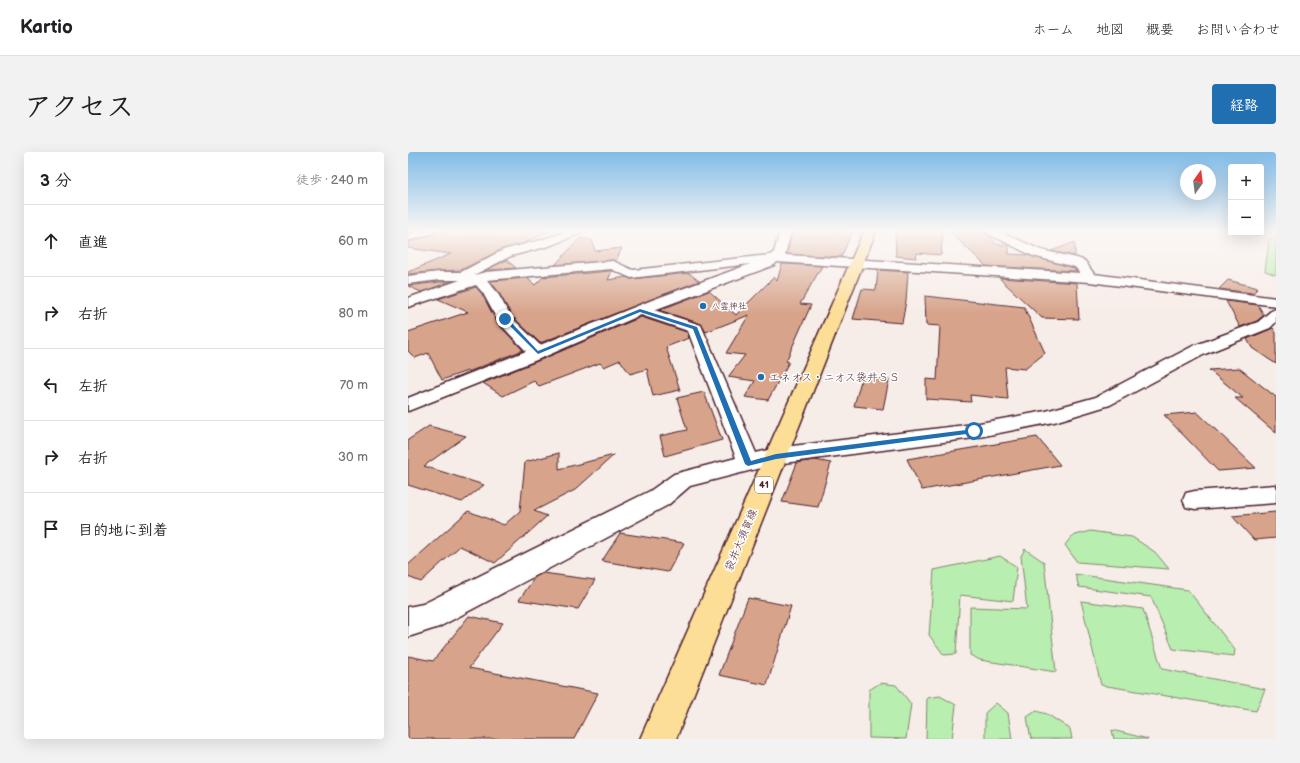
<!DOCTYPE html>
<html lang="ja">
<head>
<meta charset="utf-8">
<style>
  :root { --surface:#fff; --page:#f2f2f2; --text:#202124; --muted:#757577; --line:#e0e0e0; --accent:#1f6fb2 }
  body { margin:0; font-family:"Balsamiq Sans","Klee One",sans-serif; background:var(--page); color:var(--text) }
  .controls { position:absolute; right:12px; top:12px; display:grid; overflow:hidden; border-radius:4px; box-shadow:0 4px 16px #0002 }
  .controls button { width:36px; height:36px; display:grid; place-items:center; padding:0; border:0; border-bottom:1px solid var(--line); background:var(--surface); color:var(--text); font:20px sans-serif }
  .compass { position:absolute; left:772px; top:12px; width:36px; height:36px; border-radius:50%; background:var(--surface); box-shadow:0 4px 16px #0002; rotate:14deg }
  .stop { position:absolute; width:12px; height:12px; margin:-9px; border:3px solid #1f6fb2; border-radius:50%; background:#fff }
  .stop.end { background:#1f6fb2; border-color:#fff; box-shadow:0 1px 4px #0008 }
  .list { margin:0; padding:0; list-style:none }
  h2 { display:flex; justify-content:space-between; align-items:center; height:52px; margin:0; padding:0 16px; font-size:17px }
  h2 small { font-size:13px; font-weight:400; color:var(--muted) }
  .list li { display:grid; grid-template-columns:26px 1fr auto; gap:12px; align-items:center; box-sizing:border-box; height:72px; padding:0 16px; border-top:1px solid var(--line) }
  .list b { display:block; font-size:15px; white-space:nowrap }
  .list em { font-size:13px; font-style:normal; color:var(--muted) }
  .icon { flex:none; width:22px; height:22px; fill:none; stroke:currentColor; stroke-width:2; stroke-linecap:round; stroke-linejoin:round }
  .map { position:relative; flex:none; width:868px; height:587px; overflow:hidden; border-radius:4px }
  header { display:flex; align-items:center; gap:24px; box-sizing:border-box; height:56px; padding:0 20px; background:var(--surface); border-bottom:1px solid var(--line) }
  header strong { font-size:19px }
  nav { display:flex; gap:22px; margin-inline-start:auto; font-size:14px }
  .intro { display:flex; align-items:center; justify-content:space-between; box-sizing:border-box; height:96px; padding:0 24px }
  h1 { margin:0; font-size:28px }
  .button { padding:10px 18px; border-radius:4px; background:var(--accent); color:#fff; font-size:14px; font-weight:700 }
  main { display:flex; gap:24px; padding:0 24px }
  aside { flex:1; background:var(--surface); border-radius:4px; box-shadow:0 4px 16px #0002 }
  .map>svg:first-child { display:block }
  .green { fill:#b8eeb0; stroke:#81866e }
  .building { fill:#d7a48b; stroke:#4a1f2b }
  .lines { fill:none; stroke-linecap:round; stroke-linejoin:round }
  .street-casing { stroke:#4a1f2b; stroke-width:3 }
  .primary-casing { stroke:#4a1f2b; stroke-width:3 }
  .street { fill:#fff; fill-rule:evenodd }
  .primary { fill:#fdde96; fill-rule:evenodd }
  .route { fill:#1f6fb2 }
  .poi-dot { fill:#1f6fb2; stroke:#fff; stroke-width:1.5 }
  .labels { text-anchor:middle; dominant-baseline:central; stroke-width:3; stroke-linejoin:round; paint-order:stroke }
  .far-poi-label { font-size:9px; fill:#4a1f2b; stroke:#fff; text-anchor:start }
  .shield { fill:#fff; stroke:#80626b; stroke-width:1 }
  .shield-label { font-size:10px; font-weight:bold; fill:#4a1f2b }
  .poi-label { font-size:11px; fill:#4a1f2b; stroke:#fff; text-anchor:start }
  .street-label { font-size:11px; fill:#4a1f2b; stroke:#fff }
</style>
</head>
<body>
<header>
<strong>Kartio</strong>
<nav><a>ホーム</a><a>地図</a><a>概要</a><a>お問い合わせ</a></nav>
</header>
<div class="intro"><h1>アクセス</h1><a class="button">経路</a></div>
<main>
<aside>
<h2>3 分<small>徒歩 · 240 m</small></h2>
<ul class="list">
<li><svg class="icon" aria-label="ahead" viewBox="0 0 24 24"><path d="M12 20V5M6 11l6-6 6 6"/></svg><div><b>直進</b></div><em>60 m</em></li>
<li><svg class="icon" aria-label="right" viewBox="0 0 24 24"><path d="M7 20v-9h11M14 6l5 5-5 5"/></svg><div><b>右折</b></div><em>80 m</em></li>
<li><svg class="icon" aria-label="left" viewBox="0 0 24 24"><path d="M17 20v-9H6M10 6l-5 5 5 5"/></svg><div><b>左折</b></div><em>70 m</em></li>
<li><svg class="icon" aria-label="right" viewBox="0 0 24 24"><path d="M7 20v-9h11M14 6l5 5-5 5"/></svg><div><b>右折</b></div><em>30 m</em></li>
<li><svg class="icon" aria-label="arrive" viewBox="0 0 24 24"><path d="M6 21V4h12l-3 4 3 4H6"/></svg><div><b>目的地に到着</b></div></li>
</ul>
</aside>
<div class="map">
<svg width="868" height="587" viewBox="0 0 868 587">
  <rect width="100%" height="100%" fill="#f7ede8"/>
  <filter id="ink" filterUnits="userSpaceOnUse"><feTurbulence type="fractalNoise" baseFrequency=".025" numOctaves="2"/><feDisplacementMap in="SourceGraphic" scale="8" xChannelSelector="R" yChannelSelector="G"/><feConvolveMatrix kernelMatrix="1 2 1 2 8 2 1 2 1" color-interpolation-filters="sRGB"/></filter>
  <g filter="url(#ink)">
    <path class="green" d="M868 85V123L857 119 861 88Z
      M682 379 724 385 747 400 761 417 669 410 657 393 664 384Z
      M617 397 636 410 648 520 572 508 562 503V455L619 457 613 404Z
      M592 404 609 415 605 449 552 443 548 502 536 503 521 483 526 418Z
      M667 422 780 438 827 498 826 504 765 497 743 445 671 435Z
      M673 449 735 457 754 517 857 537 848 559 693 533Z
      M472 531 488 533 503 552 498 587 461 586V538Z
      M532 544 548 553 544 587H518L519 546Z
      M588 551 600 561 604 587H577V561Z
      M628 559 639 562 662 577 664 587H623L619 565Z
      M704 578 740 587H706Z"/>
    <path class="building" d="M28 79H141L114 92 94 97 53 118 31 119 0 122V120L43 102 0 96V90L25 82Z
      M384 79H445L433 105 379 102Z
      M487 79H535L533 103 509 101 508 106 488 104Z
      M542 80H576L583 85 588 92 601 94V102L620 103 666 116 668 119 578 114Z
      M172 86 184 88 187 99 214 96 208 109 205 108 147 113Z
      M667 90V104L643 99Z
      M99 108 108 116 78 118Z
      M374 112 414 114 392 152 403 153 378 209 381 210 360 248 337 245 347 229 320 225 337 203 318 201 341 163 298 180 293 172 251 158 301 139 328 163 366 125 369 129Z
      M470 118 500 120 498 149 494 171 445 167 454 137 468 138Z
      M203 119H204L200 128 218 125 223 127 281 121 291 129 132 191 104 164 90 139 82 129 119 126 127 133 135 125Z
      M591 126 669 131 671 167 634 166Z
      M820 128 850 136 845 141 811 137Z
      M31 130H43L13 140 0 134Z
      M68 135 74 142 90 172 115 198 60 220 59 219 34 228 20 201 7 206 0 199V180L60 160 30 147Z
      M517 144 616 155 637 201 617 217 597 215 600 247 562 243 563 250 518 247V227L529 228 532 174 518 173Z
      M818 149 850 153 856 163 849 169 832 175Z
      M233 165 279 180 281 186 258 195 272 238 245 244 239 217 222 222 212 208 196 215 192 211 131 234 126 229 95 244 75 231 137 206Z
      M865 176 868 181V212L844 196 839 187Z
      M831 216 868 245V281L827 246H835L801 218Z
      M454 225 481 228 475 257 446 254Z
      M296 240 314 288 257 304 252 284 279 278 269 246Z
      M789 260 848 316 810 319 756 263Z
      M21 274 58 284 16 314 76 333 54 350 0 333V288Z
      M629 285 652 313 514 338 499 307Z
      M151 301V317L206 303 167 338 126 359 139 364 87 411 52 394 13 430 0 425V413L60 359 96 373 112 359 117 310Z
      M407 308 423 311 410 355 374 350 389 311Z
      M868 360V386L846 388 824 364Z
      M212 381 276 391 260 420 194 409Z
      M135 421 187 428 170 457 111 448 127 425Z
      M340 446 383 454 359 533 311 523Z
      M61 464 95 471 61 516 190 541 166 587H0V504L25 509Z"/>
    <g class="lines">
      <g class="street-casing">
        <path id="street" d="M11 79H27L25 81 0 89V82Z
          M160 79H175L173 81 141 94 103 104 66 123 78 120 205 109 225 118 362 103 366 100 372 79H383L377 103 672 121 667 115 625 104 579 81 577 79H591L633 98 669 106 677 109 686 122 868 146V154L682 130 369 110 366 113 246 158 293 173 348 301 368 296 566 272 638 259 688 245 785 194 850 170 863 159 868 157V170L862 176 797 202 702 253 646 270 566 286 368 312 282 334 260 353 31 475 0 485V455L15 452 242 339 266 322 328 306 280 179 233 163 136 205 0 259V246L118 199 91 171 75 141 68 133 0 155V146L52 128H31L0 132V124L31 120H53L95 98 133 88ZM342 112 244 148 132 193 103 165 89 140 79 128 203 117 223 126Z
          M868 333V351L787 357 778 355 775 348 778 341 787 339Z"/>
      </g>
      <g class="primary-casing">
        <path id="primary" d="M456 79H468L268 587H232Z"/>
      </g>
      <use href="#street" class="street"/>
      <use href="#primary" class="primary"/>
    </g>
  </g>
  <linearGradient id="sky" x2="0" y2="1"><stop stop-color="#81bce8"/><stop offset="0.49" stop-color="#fbf7f5"/><stop offset="1" stop-color="#fbf7f5" stop-opacity="0"/></linearGradient>
  <rect width="868" height="161" fill="url(#sky)"/>
  <path class="route" d="M232 157 289 175 343 309 368 302 566 277 569 279 566 281 368 307 340 314 337 312 285 177 232 160 130 202 95 167 99 166 130 199Z"/>
  <g class="poi-dot">
    <circle cx="295" cy="154" r="4"/>
    <circle cx="353" cy="225" r="4"/>
  </g>
  <g class="labels">
    <g class="far-poi-label">
      <text x="303" y="154">八雲神社</text>
    </g>
    <rect class="shield" x="347" y="325" width="18" height="16" rx="3"/>
    <g class="shield-label">
      <text x="356" y="333">41</text>
    </g>
    <g class="poi-label">
      <text x="361" y="225">エネオス・ニオス袋井ＳＳ</text>
    </g>
    <g class="street-label">
      <text transform="translate(333 388) rotate(-67)">袋井大須賀線</text>
    </g>
  </g>
</svg>
<div class="controls">
<button>+</button>
<button>−</button>
</div>
<svg class="compass" viewBox="-18 -18 36 36"><path d="M0-13l5 13h-10z" fill="#e53935"/><path d="M0 13l5-13h-10z" fill="#757577"/></svg>
<div class="stop" style="left:566px;top:279px"></div>
<div class="stop end" style="left:97px;top:167px"></div>
</div>
</main>
</body>
</html>
